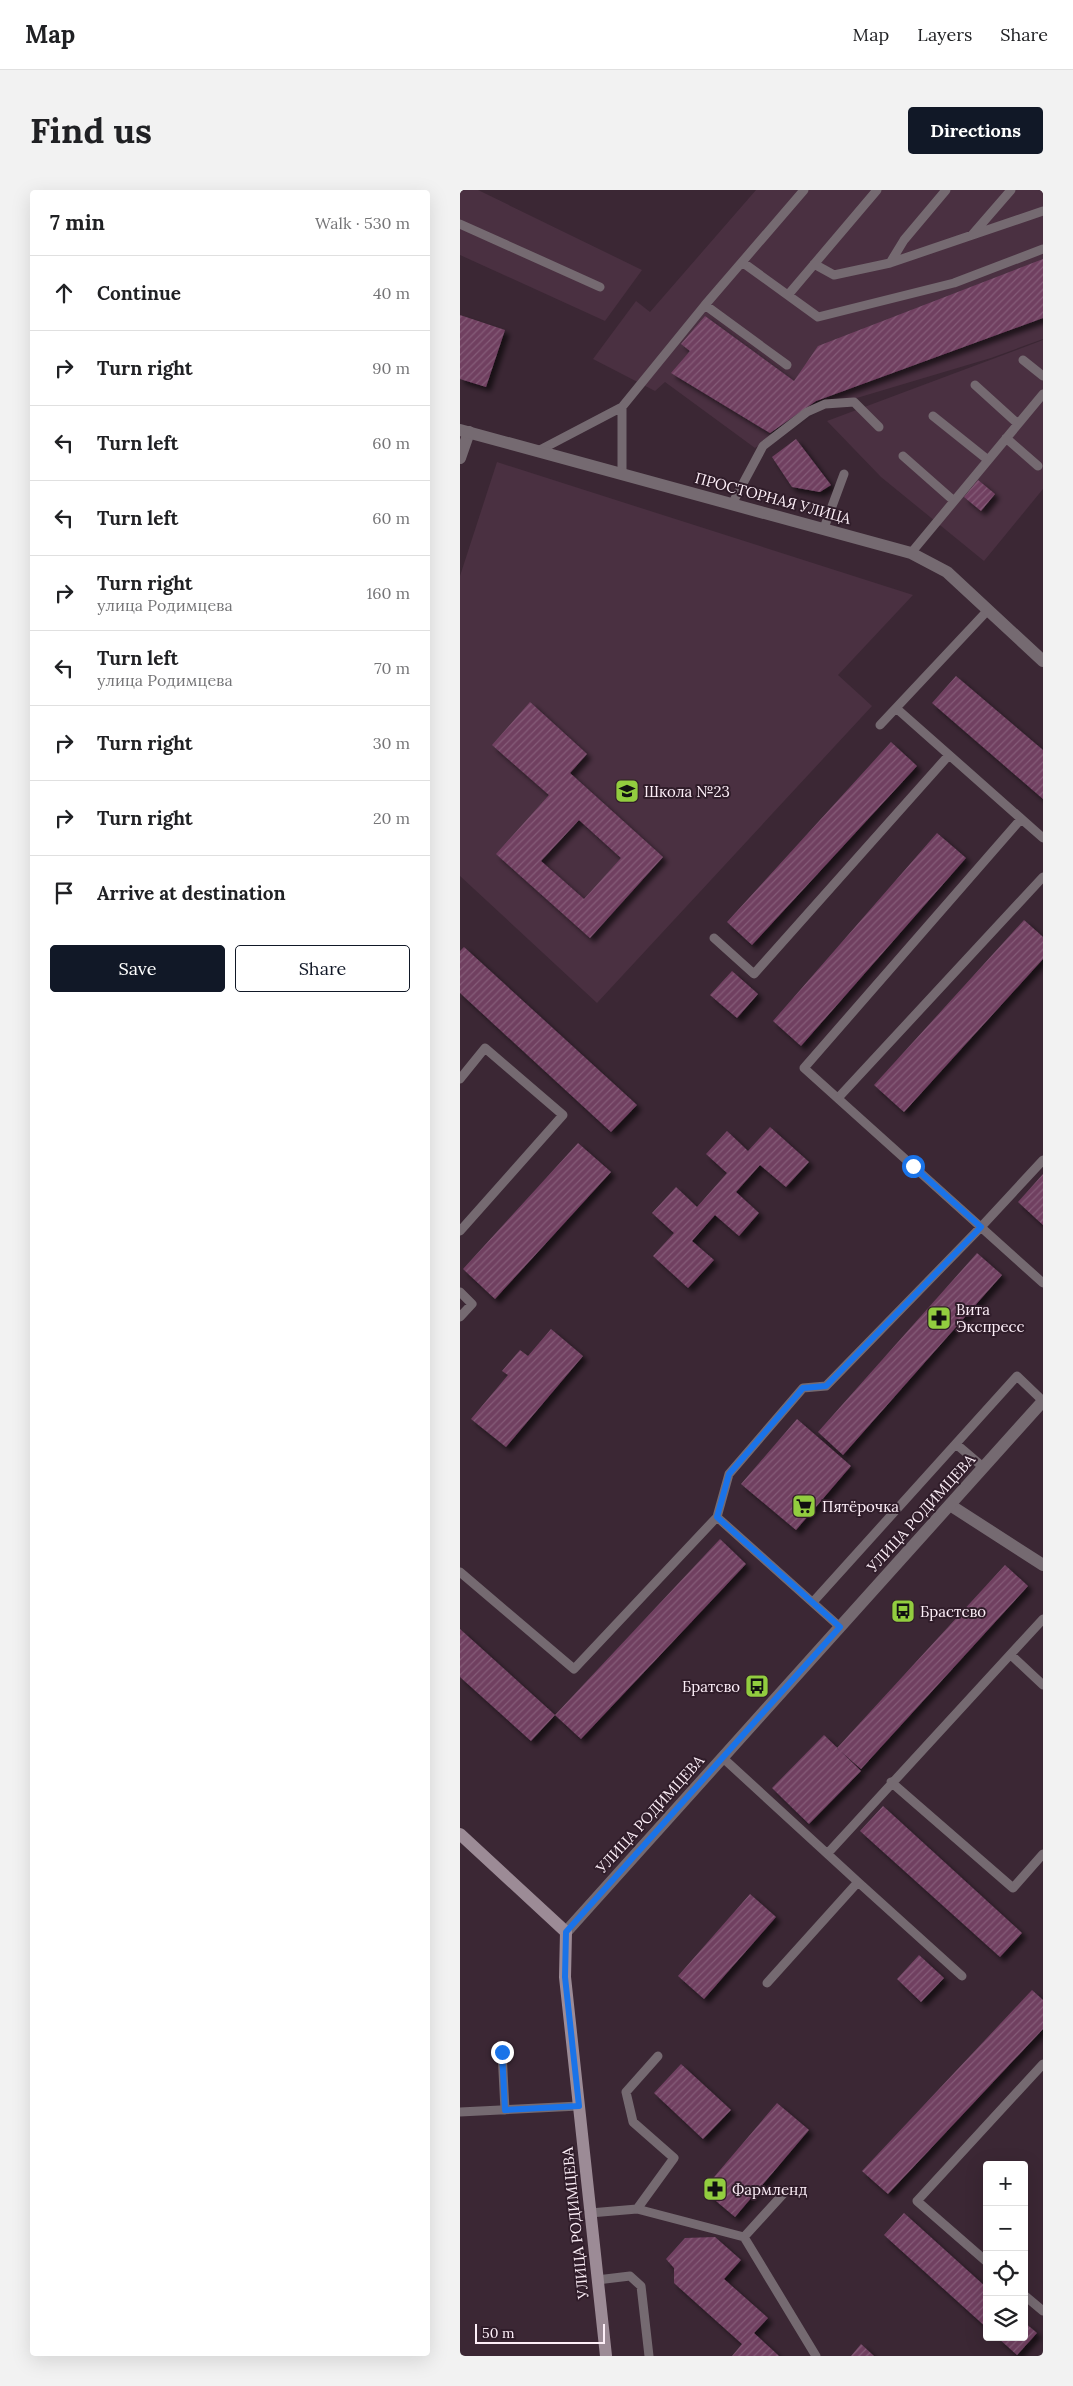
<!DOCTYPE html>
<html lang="en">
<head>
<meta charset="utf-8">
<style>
  :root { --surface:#fff; --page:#f2f2f2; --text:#202124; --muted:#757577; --line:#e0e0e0; --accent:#111827 }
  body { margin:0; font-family:Lora,serif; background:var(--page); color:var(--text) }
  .controls { position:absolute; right:15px; bottom:15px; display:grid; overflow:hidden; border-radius:5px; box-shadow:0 5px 20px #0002 }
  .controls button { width:45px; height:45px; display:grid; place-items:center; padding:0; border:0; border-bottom:1px solid var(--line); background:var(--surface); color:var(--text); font:25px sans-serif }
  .scale { position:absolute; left:15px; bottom:12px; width:130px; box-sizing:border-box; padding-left:5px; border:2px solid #fdeff8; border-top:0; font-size:14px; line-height:18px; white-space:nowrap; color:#fdeff8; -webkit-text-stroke:4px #301d2a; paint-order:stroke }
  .stop { position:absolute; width:15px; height:15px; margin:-11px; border:4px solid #1a73e8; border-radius:50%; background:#fff }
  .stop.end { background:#1a73e8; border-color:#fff; box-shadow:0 1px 5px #0008 }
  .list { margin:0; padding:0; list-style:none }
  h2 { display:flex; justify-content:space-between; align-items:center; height:65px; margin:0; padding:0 20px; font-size:21px }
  h2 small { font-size:16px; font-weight:400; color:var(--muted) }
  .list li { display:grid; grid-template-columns:32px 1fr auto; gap:15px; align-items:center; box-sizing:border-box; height:75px; padding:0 20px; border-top:1px solid var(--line) }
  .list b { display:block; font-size:19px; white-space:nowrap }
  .list p { margin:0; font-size:16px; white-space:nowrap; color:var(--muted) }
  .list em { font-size:16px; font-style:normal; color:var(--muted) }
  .actions { display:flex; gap:10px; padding:15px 20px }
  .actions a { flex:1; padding:11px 0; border:1px solid var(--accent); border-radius:5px; text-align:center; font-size:18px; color:var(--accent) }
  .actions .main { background:var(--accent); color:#fff }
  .icon { flex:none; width:28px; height:28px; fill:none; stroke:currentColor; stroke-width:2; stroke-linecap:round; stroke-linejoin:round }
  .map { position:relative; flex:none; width:583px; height:2166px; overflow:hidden; border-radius:5px }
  header { display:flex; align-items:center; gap:30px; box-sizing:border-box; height:70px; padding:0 25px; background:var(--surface); border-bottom:1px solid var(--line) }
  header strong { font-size:24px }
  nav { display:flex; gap:28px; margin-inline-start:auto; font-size:18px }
  .intro { display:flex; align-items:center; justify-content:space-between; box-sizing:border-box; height:120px; padding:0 30px }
  h1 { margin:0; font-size:35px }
  .button { padding:12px 22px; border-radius:5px; background:var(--accent); color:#fff; font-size:18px; font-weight:700 }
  main { display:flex; gap:30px; padding:0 30px }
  aside { flex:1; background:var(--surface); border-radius:5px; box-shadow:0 5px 20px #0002 }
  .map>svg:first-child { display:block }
  .built { fill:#4a3041 }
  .building { fill:url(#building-hatch); fill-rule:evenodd; filter:url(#shadow) }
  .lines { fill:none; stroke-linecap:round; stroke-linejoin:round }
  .service { stroke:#756a71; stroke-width:9 }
  .minor { stroke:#756a71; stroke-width:12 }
  .tertiary { stroke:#756a71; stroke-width:12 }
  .secondary { stroke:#9c8b96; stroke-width:12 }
  .route { stroke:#1a73e8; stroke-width:6 }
  .labels { text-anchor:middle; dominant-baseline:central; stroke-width:4; stroke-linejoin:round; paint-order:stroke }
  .street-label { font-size:15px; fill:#fdeff8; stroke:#301d2a }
  .poi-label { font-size:15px; fill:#fdeff8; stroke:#301d2a; text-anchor:start }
</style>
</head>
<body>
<header>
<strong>Map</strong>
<nav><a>Map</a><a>Layers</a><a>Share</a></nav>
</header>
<div class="intro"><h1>Find us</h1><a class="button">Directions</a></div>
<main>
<aside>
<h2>7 min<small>Walk · 530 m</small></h2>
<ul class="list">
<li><svg class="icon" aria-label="ahead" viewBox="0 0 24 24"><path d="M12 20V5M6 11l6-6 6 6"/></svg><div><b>Continue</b></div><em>40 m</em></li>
<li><svg class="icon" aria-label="right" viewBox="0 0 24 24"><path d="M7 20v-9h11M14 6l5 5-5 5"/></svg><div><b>Turn right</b></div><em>90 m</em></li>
<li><svg class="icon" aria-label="left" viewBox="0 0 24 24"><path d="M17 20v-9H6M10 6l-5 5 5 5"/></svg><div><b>Turn left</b></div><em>60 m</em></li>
<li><svg class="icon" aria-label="left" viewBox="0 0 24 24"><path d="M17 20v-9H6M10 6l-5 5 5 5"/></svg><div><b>Turn left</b></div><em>60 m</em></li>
<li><svg class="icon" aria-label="right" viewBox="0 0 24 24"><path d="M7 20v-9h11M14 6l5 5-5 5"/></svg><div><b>Turn right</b><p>улица Родимцева</p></div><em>160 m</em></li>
<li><svg class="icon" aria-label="left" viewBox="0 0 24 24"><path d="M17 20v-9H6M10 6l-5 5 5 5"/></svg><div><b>Turn left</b><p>улица Родимцева</p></div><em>70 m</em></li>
<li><svg class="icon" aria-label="right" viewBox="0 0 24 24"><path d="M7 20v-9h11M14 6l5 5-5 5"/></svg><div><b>Turn right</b></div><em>30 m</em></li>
<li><svg class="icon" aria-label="right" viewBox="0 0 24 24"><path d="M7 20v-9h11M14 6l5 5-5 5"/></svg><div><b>Turn right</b></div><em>20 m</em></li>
<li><svg class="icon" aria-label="arrive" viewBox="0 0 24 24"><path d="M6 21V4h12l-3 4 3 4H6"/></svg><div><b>Arrive at destination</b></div></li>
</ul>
<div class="actions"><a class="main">Save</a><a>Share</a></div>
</aside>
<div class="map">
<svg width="583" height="2166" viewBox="0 0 583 2166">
  <defs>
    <pattern id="building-hatch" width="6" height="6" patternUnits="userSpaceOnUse" patternTransform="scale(1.25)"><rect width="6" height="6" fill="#704061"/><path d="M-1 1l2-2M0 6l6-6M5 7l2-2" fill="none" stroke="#855c78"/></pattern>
    <filter id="shadow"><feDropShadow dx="4.5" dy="4.5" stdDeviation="2.5" flood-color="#0009"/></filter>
  </defs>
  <rect width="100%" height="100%" fill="#3b2734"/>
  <path class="built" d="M0 0H18L182 80 145 131 0 65Z
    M296 0H583V149L531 168 353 221 295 258 205 192 195 201 133 169 176 111 190 122Z
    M583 150V299L524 371 421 287 367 231Z
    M37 272 453 405 378 485 412 516 137 813 0 686V386Z"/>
  <path class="building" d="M583 69V128L356 211 310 243 211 183 230 161 221 154 245 126 334 191 358 156Z
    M0 125 45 140 26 197 0 189Z
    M336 249 371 295 360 302 332 297 312 267Z
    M518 290 535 304 521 321 504 307Z
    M496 486 583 560V609L472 513Z
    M70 512 127 564 110 583 203 667 130 748 36 664 89 605 32 555ZM119 630 161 668 124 709 81 671Z
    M431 552 457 576 292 755 267 732Z
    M477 643 506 668 341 856 313 831Z
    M564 730 583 747V769L444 922 414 895Z
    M4 757 177 915 151 942 0 803V761Z
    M272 781 298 804 277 828 250 805Z
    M310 937 349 972 326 997 300 975 276 1002 299 1023 279 1046 255 1025 232 1051 254 1070 228 1098 193 1066 214 1043 192 1023 216 997 237 1017 267 983 246 964 267 941 288 961Z
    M118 953 151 982 35 1109 3 1079Z
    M583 984V1035L558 1012Z
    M517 1063 542 1085 383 1265 358 1242Z
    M91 1139 123 1166 46 1257 11 1229 48 1185 42 1181 60 1160 68 1166Z
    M337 1229 391 1276 336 1340 281 1294Z
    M260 1349 286 1374 121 1549 95 1525Z
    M545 1375 568 1396 401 1579 377 1558Z
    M0 1439 95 1525 71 1551 0 1487Z
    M364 1545 401 1581 349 1634 312 1598Z
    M423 1616 562 1743 540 1767 400 1641Z
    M290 1704 316 1727 244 1809 218 1786Z
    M459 1765 484 1788 461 1812 437 1789Z
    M572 1800 583 1810V1839L428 2004 402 1981Z
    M221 1874 271 1920 243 1949 194 1903Z
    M317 1913 349 1940 275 2027 243 2000Z
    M444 2023 527 2098V2138L424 2045Z
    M255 2047 281 2070 264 2089 308 2128 294 2143 319 2166H272L282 2154 214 2093V2078L206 2069 225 2048Z
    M564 2132 577 2143 557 2165 537 2147H564Z
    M401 2154 414 2166H391Z"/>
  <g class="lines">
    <path class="service" d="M0 34 140 97
      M512 45 551 0
      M282 72 358 127 494 93 583 59
      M430 73 444 50 486 0
      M354 74 374 85 430 73 583 21
      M328 105 417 0
      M245 115 327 175
      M563 170 583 186
      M515 195 558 234
      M162 217V285
      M473 226 528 270
      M546 248 578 276
      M78 261 162 217 245 115 344 0
      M443 266 494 311
      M272 314 303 256 347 222 365 214 394 212 419 237
      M364 338 384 284
      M451 363 583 204
      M436 518 583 648
      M420 535 528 420
      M561 629 344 878 583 1093
      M254 748 294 784 489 565
      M0 889 25 858 103 925 0 1041
      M378 908 583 687
      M0 1102 12 1114 0 1127
      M496 1254 523 1277
      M257 1327 380 1437
      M0 1382 114 1479 257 1327 269 1284 343 1198 366 1196 521 1037 583 970
      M353 1412 557 1186 583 1211
      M551 1465 583 1495
      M263 1568 398 1692 307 1793
      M431 1592 553 1698 583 1664
      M368 1663 583 1429
      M398 1692 502 1786
      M42 1862 45 1920
      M0 1922 119 1916
      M177 2019 214 1968 173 1932 166 1902 198 1866
      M130 2023 177 2019 284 2047 356 2166
      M284 2047 325 2002
      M527 2072 457 2011 583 1874
      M137 2090 170 2086 181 2096 189 2166
      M564 2105 583 2121"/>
    <path class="minor" d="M0 268 9 242
      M490 1315 583 1375"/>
    <path class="tertiary" d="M0 240 451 363 487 382 583 471
      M106 1742 583 1211"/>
    <path class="secondary" d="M0 1644 106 1742 105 1787 146 2166"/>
  </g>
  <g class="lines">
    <path class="route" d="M42 1862 45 1920 119 1916 105 1787 106 1742 380 1437 257 1327 269 1284 343 1198 366 1196 521 1037 453 976"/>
  </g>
  <defs>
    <g id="school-square" transform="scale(1.25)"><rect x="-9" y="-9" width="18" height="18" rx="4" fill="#92cd3f" stroke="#301d2a"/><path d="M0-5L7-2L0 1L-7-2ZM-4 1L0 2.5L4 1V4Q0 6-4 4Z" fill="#111"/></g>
    <g id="pharmacy-square" transform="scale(1.25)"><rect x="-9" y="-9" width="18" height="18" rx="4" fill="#92cd3f" stroke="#301d2a"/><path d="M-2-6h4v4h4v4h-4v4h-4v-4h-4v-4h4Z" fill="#111"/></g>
    <g id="supermarket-square" transform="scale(1.25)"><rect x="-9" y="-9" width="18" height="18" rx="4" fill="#92cd3f" stroke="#301d2a"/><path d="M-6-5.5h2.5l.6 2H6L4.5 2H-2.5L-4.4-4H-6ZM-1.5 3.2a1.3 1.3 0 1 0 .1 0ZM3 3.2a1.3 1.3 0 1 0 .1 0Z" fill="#111"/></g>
    <g id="bus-square" transform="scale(1.25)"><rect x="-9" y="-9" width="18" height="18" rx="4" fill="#92cd3f" stroke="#301d2a"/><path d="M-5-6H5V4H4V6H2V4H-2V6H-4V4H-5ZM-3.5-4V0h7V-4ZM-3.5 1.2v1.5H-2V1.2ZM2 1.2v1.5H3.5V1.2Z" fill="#111"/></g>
  </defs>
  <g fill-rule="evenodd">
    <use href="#school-square" x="167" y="601"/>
    <use href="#pharmacy-square" x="479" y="1128"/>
    <use href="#supermarket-square" x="344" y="1316"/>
    <use href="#bus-square" x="443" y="1421"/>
    <use href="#bus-square" x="297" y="1496"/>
    <use href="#pharmacy-square" x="255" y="1999"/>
  </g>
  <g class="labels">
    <g class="street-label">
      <text transform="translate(313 308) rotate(15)">ПРОСТОРНАЯ УЛИЦА</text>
      <text transform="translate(461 1323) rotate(-48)">УЛИЦА РОДИМЦЕВА</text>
      <text transform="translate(190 1624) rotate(-48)">УЛИЦА РОДИМЦЕВА</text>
      <text transform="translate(115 2033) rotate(-96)">УЛИЦА РОДИМЦЕВА</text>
    </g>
    <g class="poi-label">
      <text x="184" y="601">Школа №23</text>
      <text x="496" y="1119">Вита<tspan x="496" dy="17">Экспресс</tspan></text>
      <text x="362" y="1316">Пятёрочка</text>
      <text x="460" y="1421">Брастсво</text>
      <text x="280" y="1496" text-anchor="end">Братсво</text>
      <text x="272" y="1999">Фармленд</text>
    </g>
  </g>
</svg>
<div class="controls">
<button>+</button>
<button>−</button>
<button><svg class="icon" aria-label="locate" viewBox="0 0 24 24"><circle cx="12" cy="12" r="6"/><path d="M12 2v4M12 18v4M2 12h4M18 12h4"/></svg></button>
<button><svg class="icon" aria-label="layers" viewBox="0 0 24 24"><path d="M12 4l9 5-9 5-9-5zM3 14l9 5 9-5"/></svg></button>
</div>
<div class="scale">50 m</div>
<div class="stop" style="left:453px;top:976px"></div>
<div class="stop end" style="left:42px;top:1862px"></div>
</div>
</main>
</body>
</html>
